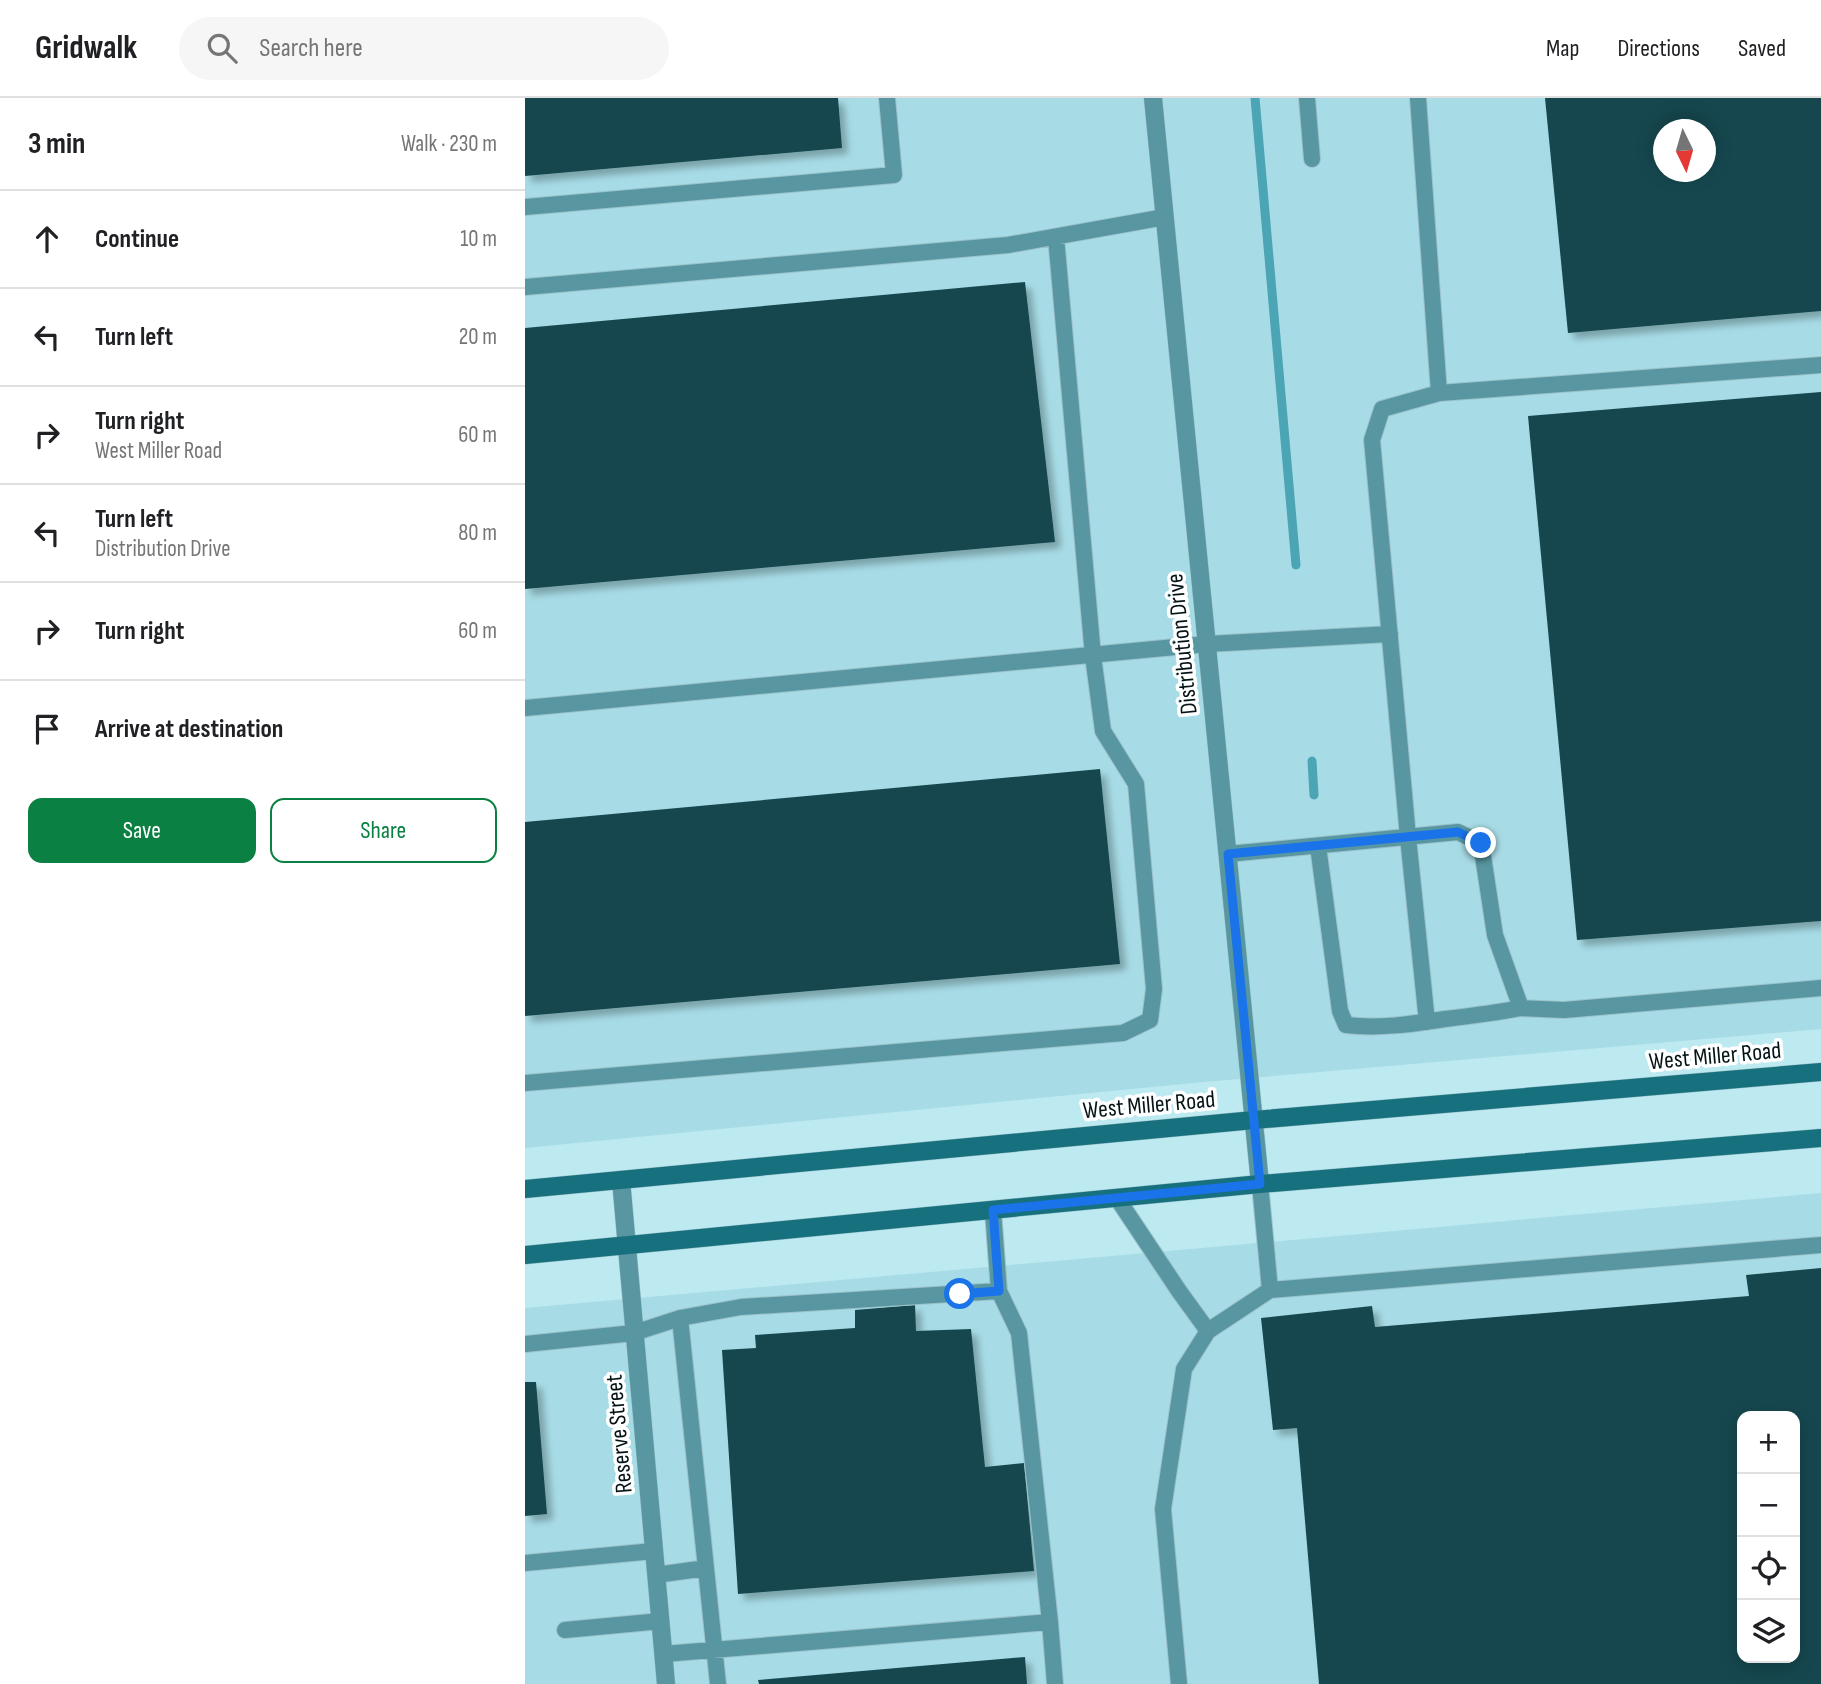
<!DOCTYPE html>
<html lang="en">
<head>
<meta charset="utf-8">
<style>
  :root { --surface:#fff; --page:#f6f6f6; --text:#202124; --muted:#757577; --line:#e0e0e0; --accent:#0b8043 }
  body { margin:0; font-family:"Sofia Sans Condensed",sans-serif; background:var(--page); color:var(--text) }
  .controls { position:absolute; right:21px; bottom:21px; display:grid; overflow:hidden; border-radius:14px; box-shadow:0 4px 18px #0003 }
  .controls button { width:63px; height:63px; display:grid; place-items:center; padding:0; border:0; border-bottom:2px solid var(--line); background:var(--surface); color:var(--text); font:35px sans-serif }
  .compass { position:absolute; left:1128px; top:21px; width:63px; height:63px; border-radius:50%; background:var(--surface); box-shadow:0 4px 18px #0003; rotate:175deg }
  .stop { position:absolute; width:21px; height:21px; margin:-16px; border:5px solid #1a73e8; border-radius:50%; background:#fff }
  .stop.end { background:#1a73e8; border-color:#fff; box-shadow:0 2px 7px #0008 }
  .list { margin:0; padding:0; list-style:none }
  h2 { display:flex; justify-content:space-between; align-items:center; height:91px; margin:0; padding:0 28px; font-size:30px }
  h2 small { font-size:23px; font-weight:400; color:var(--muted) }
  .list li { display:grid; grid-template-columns:46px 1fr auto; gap:21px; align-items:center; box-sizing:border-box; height:98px; padding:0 28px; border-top:2px solid var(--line) }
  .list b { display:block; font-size:26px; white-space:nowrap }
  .list p { margin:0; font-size:23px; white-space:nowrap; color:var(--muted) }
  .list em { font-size:23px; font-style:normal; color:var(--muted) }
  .actions { display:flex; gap:14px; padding:21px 28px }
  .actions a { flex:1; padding:16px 0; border:2px solid var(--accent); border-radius:14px; text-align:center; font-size:24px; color:var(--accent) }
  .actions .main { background:var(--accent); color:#fff }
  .icon { flex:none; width:38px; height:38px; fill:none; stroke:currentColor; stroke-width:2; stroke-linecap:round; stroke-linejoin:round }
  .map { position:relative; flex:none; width:1296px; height:1586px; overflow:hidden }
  header { display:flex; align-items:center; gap:42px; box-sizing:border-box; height:98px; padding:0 35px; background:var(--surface); border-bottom:2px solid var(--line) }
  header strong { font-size:33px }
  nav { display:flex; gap:38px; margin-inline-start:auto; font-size:24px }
  .search { width:490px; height:63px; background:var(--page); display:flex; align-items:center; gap:18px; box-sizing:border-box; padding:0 24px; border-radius:38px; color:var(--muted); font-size:26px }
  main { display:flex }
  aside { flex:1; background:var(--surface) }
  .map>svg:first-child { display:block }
  .built { fill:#a7dce6; fill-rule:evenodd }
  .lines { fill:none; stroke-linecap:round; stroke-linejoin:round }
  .stream { stroke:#4ca5b4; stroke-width:9 }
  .building { fill:#16474f; fill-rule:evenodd; filter:url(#shadow) }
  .lane-casing { stroke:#9cc2ca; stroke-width:18 }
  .street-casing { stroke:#9cc2ca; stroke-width:19 }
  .secondary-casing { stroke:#9cc2ca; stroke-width:19 }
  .lane { stroke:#5897a2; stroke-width:16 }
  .street { stroke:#5897a2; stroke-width:18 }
  .secondary { stroke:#17707d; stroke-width:18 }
  .route { stroke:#1a73e8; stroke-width:9 }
  .labels { text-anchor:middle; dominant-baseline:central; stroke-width:7; stroke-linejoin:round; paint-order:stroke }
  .street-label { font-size:24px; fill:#041316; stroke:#fff }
</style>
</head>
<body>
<header>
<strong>Gridwalk</strong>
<div class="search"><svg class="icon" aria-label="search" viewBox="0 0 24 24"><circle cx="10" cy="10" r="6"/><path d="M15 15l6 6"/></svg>Search here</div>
<nav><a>Map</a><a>Directions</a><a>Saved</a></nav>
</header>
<main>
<aside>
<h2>3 min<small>Walk · 230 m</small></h2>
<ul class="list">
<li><svg class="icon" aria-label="ahead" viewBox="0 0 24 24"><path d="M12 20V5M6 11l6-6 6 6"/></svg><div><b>Continue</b></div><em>10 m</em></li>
<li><svg class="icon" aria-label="left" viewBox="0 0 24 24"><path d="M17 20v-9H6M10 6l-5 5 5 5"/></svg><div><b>Turn left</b></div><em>20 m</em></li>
<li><svg class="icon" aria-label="right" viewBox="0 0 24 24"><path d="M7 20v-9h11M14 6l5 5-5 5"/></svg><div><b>Turn right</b><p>West Miller Road</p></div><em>60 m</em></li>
<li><svg class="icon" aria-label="left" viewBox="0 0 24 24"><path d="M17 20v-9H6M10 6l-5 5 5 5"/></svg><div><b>Turn left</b><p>Distribution Drive</p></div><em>80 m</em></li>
<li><svg class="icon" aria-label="right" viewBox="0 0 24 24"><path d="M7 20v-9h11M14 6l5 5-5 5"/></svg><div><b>Turn right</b></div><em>60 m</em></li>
<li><svg class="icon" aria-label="arrive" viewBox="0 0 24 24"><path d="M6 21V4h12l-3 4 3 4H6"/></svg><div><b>Arrive at destination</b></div></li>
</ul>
<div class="actions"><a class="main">Save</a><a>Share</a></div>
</aside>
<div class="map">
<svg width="1296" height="1586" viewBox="0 0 1296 1586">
  <defs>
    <filter id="shadow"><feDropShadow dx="6" dy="6" stdDeviation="3.5" flood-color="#0004"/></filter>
  </defs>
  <rect width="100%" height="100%" fill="#bde9f1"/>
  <path class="built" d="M0 0H1296V931L679 984 0 1050ZM1139 32H1181V74H1139Z
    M1296 1095V1586H0V1210ZM1217 1318H1270V1560H1217Z"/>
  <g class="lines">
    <path class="stream" d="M730 0 771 467
      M787 663 789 697"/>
  </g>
  <path class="building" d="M0 0H313L317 50 0 78Z
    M1020 0H1296V213L1043 235ZM1139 32H1181V74H1139Z
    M500 184 530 444 0 491V230Z
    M1296 294V823L1052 842 1003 318Z
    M575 671 595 866 0 918V724Z
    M1296 1170V1586H794L772 1330 748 1332 736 1220 847 1208 850 1229 1224 1198 1221 1177ZM1217 1318H1270V1560H1217Z
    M390 1207 391 1233 446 1231 460 1369 499 1365 509 1473 213 1496 197 1252 231 1250 230 1237 330 1230V1212Z
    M0 1284H11L22 1416 0 1418Z
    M500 1559 502 1586H234L233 1582Z"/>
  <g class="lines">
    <g class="lane-casing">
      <path id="lane" d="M782 0 787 61
        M893 0 914 295
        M0 109 369 77 362 0
        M0 189 483 147 640 119
        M0 610 682 546 865 536
        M793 748 815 913 821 927C854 931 887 926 920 921 945 918 970 915 996 910
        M703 756 933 734 956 745 970 837 996 910 1039 912 1296 890
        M902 924 883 739 847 342 857 311 914 295 1296 267
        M0 985 598 935 625 922 629 891 611 686 578 633 568 558 531 139
        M592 1100 654 1193 683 1233
        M745 1192 1296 1147
        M155 1220 193 1586
        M0 1246 109 1235 155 1220 216 1209 474 1193
        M0 1465 129 1453
        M131 1477 181 1470
        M525 1524 530 1586
        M40 1532 136 1523
        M139 1556 525 1524 494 1235 474 1193 468 1113
        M654 1586 638 1411 659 1271 683 1233 745 1192 735 1086"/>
    </g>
    <g class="street-casing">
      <path id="street" d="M628 0 735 1086
        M96 1082 141 1586"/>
    </g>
    <g class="secondary-casing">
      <path id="secondary" d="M0 1091 729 1022 1296 974
        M0 1157 735 1086 1296 1040"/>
    </g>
    <use href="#lane" class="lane"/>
    <use href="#street" class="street"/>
    <use href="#secondary" class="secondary"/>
  </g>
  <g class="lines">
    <path class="route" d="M435 1196 474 1193 468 1112 735 1086 703 756 933 734 956 745"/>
  </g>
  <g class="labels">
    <g class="street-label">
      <text transform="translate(657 546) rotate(-96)">Distribution Drive</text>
      <text transform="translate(1190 958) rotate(-5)">West Miller Road</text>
      <text transform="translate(624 1007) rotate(-5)">West Miller Road</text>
      <text transform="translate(94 1336) rotate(-95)">Reserve Street</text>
    </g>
  </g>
</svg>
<div class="controls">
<button>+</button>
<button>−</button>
<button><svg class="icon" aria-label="locate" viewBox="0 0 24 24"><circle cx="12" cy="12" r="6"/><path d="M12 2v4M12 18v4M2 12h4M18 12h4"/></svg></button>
<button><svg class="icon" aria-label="layers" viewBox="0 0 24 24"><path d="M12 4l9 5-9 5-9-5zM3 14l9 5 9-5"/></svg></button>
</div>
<svg class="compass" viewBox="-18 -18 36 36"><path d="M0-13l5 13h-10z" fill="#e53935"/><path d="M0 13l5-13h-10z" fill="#757577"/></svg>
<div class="stop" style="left:435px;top:1196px"></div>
<div class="stop end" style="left:956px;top:745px"></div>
</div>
</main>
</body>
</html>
